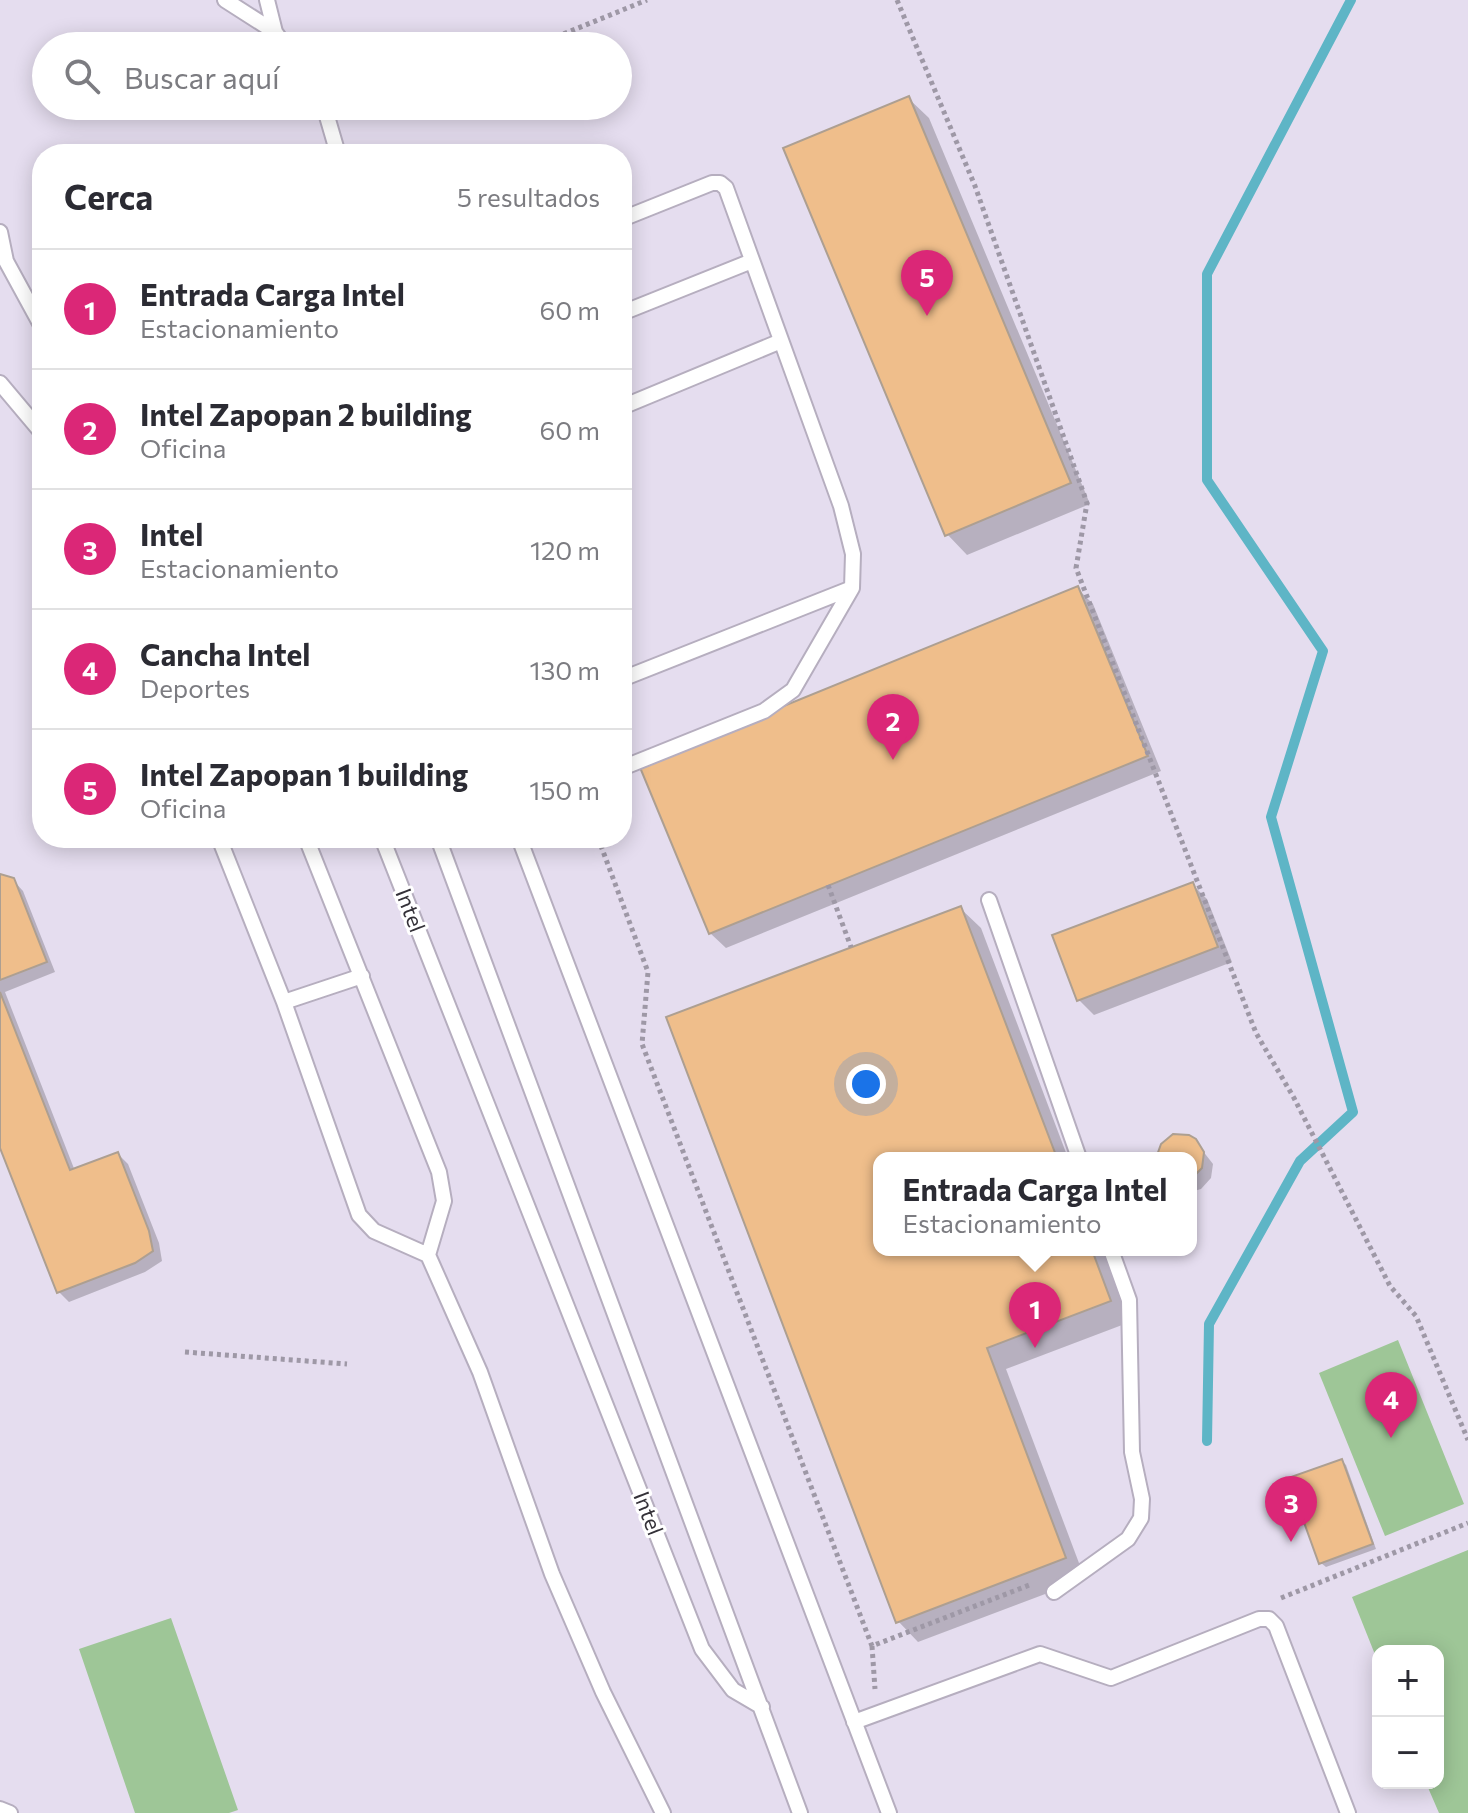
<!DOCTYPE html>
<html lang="es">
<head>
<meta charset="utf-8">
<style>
  :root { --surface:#fff; --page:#f2f2f3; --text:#2b2b33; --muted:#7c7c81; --line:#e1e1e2; --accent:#db2777 }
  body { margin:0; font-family:Commissioner,sans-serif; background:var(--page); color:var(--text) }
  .controls { position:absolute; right:24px; bottom:24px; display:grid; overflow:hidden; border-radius:16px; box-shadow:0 4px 20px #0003 }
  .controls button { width:72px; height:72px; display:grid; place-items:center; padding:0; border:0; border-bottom:2px solid var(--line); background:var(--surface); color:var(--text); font:40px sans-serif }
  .you { position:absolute; left:866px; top:1084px; width:28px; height:28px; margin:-20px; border:6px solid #fff; border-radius:50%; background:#1a73e8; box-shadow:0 0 0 12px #1a73e833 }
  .badge { display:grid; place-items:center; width:52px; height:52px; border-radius:50%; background:var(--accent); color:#fff; font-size:26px; font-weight:700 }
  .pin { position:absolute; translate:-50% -66px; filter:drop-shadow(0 2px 4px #0008) }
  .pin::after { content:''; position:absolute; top:42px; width:28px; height:24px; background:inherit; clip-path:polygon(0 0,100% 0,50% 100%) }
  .popup { position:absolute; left:873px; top:1152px; width:324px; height:104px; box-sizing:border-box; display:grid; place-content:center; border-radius:16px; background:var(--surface); filter:drop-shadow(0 2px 6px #0005); font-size:26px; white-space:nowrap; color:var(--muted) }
  .popup b { font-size:30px; color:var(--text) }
  .popup::after { content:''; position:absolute; left:50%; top:100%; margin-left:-16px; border:16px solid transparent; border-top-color:var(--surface) }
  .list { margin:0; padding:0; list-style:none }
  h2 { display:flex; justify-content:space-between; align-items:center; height:104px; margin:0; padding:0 32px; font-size:34px }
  h2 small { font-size:26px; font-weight:400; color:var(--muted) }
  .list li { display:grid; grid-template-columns:52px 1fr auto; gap:24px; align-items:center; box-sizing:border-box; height:120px; padding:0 32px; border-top:2px solid var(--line) }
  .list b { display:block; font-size:30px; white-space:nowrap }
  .list p { margin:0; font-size:26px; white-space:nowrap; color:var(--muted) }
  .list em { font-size:26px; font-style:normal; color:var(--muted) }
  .icon { flex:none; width:44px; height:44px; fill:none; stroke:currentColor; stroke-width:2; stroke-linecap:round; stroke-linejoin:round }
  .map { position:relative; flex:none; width:1468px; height:1813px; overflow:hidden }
  .search { position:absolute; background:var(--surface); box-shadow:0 4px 20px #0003; left:32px; top:32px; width:600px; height:88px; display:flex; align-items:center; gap:20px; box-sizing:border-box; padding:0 28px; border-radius:44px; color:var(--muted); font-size:30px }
  .panel { position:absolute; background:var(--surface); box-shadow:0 4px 20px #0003; left:32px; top:144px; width:600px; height:704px; border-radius:32px }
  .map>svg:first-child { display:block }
  .green { fill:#9ec697 }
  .shadow { fill:#0003 }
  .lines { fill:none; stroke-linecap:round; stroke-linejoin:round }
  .stream { stroke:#5eb5c6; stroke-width:10 }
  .building { fill:#efbe8b; stroke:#ad9f91; stroke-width:2 }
  .lane-casing { stroke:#b6aebf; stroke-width:18 }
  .path { stroke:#9e98a6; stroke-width:5; stroke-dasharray:4 4; stroke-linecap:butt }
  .lane { stroke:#fff; stroke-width:14 }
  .labels { text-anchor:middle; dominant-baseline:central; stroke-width:6; stroke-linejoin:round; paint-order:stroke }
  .street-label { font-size:22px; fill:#343138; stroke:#fff }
</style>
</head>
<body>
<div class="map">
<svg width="1468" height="1813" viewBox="0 0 1468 1813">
  <rect width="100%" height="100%" fill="#e5ddef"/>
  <path class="green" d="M1398 1340 1464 1504 1385 1536 1319 1373Z
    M1468 1550V1813H1439L1426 1783H1438V1651H1378V1662L1352 1597Z
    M171 1618 238 1810 229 1813H135L79 1649Z"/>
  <path class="shadow" d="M908 98 929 118 1090 504 967 555 947 534Z
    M1078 589 1093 604 1161 771 726 948 710 933Z
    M0 876 13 880 23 891 55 972 5 992 75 1171 118 1154 128 1164 159 1243 162 1261 145 1272 69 1302 59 1292 0 1143Z
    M1192 884 1207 899 1232 962 1094 1015 1079 1000Z
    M960 908 981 928 1068 1158H879V1250H1103L1130 1322 1006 1369 1085 1579 918 1642 898 1621 669 1018Z
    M1199 1146 1213 1164 1211 1178 1201 1189 1194 1191 1191 1190V1158H1158Z
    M1342 1461 1346 1465 1376 1549 1326 1567 1321 1563Z"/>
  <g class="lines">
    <path class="stream" d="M1207 1441 1209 1324 1300 1161 1353 1112 1271 817 1323 651 1207 480V274L1351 0"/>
  </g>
  <path class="building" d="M909 96 1071 483 945 536 783 148Z
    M1078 586 1148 756 709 934 639 765Z
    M0 874 14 878 47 962 0 980Z
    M1193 882 1218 947 1077 1001 1052 935Z
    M961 906 1057 1158H879V1250H1092L1111 1301 987 1348 1066 1558 896 1623 666 1017Z
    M0 992 70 1170 118 1152 149 1231 153 1251 135 1263 57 1293 0 1148Z
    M1173 1134 1189 1135 1196 1139 1204 1152 1202 1168 1191 1179V1158H1156L1161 1144Z
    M1342 1459 1373 1544 1319 1564 1288 1478Z"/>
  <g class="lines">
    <g class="lane-casing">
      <path id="lane" d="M225 0 275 32 285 46
        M267 0 275 32
        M324 106 338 154
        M622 219 712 183H720L726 188 841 506 853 554 852 588 793 690 764 711 622 768
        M0 232 6 261 42 327
        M622 313 752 261
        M0 383 42 433
        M622 407 781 341
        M622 679 852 588
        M219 838 284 1002 359 1215 374 1231 428 1255
        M306 838 439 1172 444 1201 428 1255 480 1372 552 1574 603 1692 663 1813
        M382 838 702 1649 733 1690 762 1707
        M438 838 800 1813
        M519 838 889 1813
        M989 900 1079 1158
        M284 1002 362 976
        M1054 1592 1128 1539 1141 1518 1142 1499 1132 1452 1129 1300 1111 1250
        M854 1722 1040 1654 1111 1678 1259 1619H1269L1276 1626 1348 1813
        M0 1809 10 1813"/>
    </g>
    <path class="path" d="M897 0 975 186 1087 503 1076 568 1256 1033 1294 1098 1390 1286 1416 1316 1468 1440
      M534 46 647 0
      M598 838 648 972 642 1044 872 1646 1032 1584
      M828 885 851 947
      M185 1352 347 1364
      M1281 1598 1468 1523
      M872 1646 875 1689"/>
    <use href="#lane" class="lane"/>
  </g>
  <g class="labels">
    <g class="street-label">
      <text transform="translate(411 910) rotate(69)">Intel</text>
      <text transform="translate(649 1513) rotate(69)">Intel</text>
    </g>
  </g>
</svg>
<div class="controls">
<button>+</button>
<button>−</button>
</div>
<div class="you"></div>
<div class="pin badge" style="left:1035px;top:1348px">1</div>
<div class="popup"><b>Entrada Carga Intel</b>Estacionamiento</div>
<div class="pin badge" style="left:893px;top:760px">2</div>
<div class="pin badge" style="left:1291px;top:1542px">3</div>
<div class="pin badge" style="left:1391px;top:1438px">4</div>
<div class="pin badge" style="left:927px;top:316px">5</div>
<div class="search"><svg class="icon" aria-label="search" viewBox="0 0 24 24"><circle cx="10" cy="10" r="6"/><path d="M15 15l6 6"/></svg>Buscar aquí</div>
<section class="panel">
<h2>Cerca<small>5 resultados</small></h2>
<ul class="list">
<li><span class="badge">1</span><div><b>Entrada Carga Intel</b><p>Estacionamiento</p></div><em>60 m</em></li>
<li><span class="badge">2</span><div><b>Intel Zapopan 2 building</b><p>Oficina</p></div><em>60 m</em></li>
<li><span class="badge">3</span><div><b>Intel</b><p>Estacionamiento</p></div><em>120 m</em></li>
<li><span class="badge">4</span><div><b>Cancha Intel</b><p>Deportes</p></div><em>130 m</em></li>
<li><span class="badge">5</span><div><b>Intel Zapopan 1 building</b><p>Oficina</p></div><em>150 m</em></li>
</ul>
</section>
</div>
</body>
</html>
